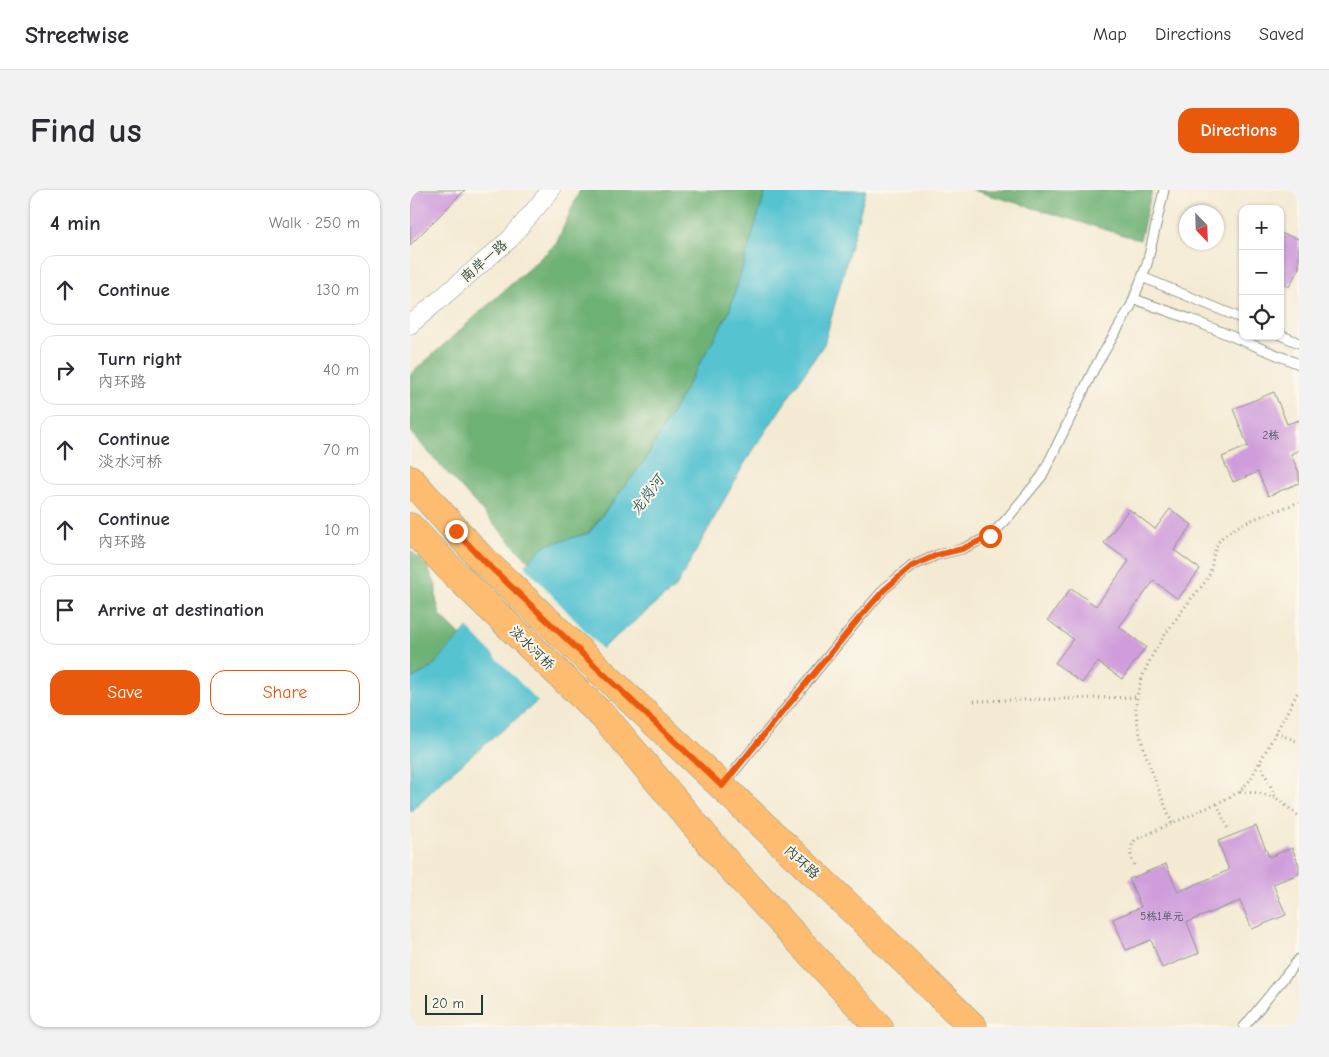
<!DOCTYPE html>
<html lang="en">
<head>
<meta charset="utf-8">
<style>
  :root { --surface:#fff; --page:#f2f2f3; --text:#2b2b33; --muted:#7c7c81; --line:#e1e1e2; --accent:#ea580c }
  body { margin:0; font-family:"Comic Neue","LXGW WenKai TC",sans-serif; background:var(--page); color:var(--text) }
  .controls { position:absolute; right:15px; top:15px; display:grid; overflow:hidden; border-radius:10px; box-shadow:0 1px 4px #0004 }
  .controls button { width:45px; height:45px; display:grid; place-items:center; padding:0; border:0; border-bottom:1px solid var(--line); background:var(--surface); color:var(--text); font:25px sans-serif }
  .compass { position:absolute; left:769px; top:15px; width:45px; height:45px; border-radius:50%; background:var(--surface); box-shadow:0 1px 4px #0004; rotate:157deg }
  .scale { position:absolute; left:15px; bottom:12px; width:58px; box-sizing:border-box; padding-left:5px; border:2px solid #1f3d34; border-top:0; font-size:14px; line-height:18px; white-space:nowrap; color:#1f3d34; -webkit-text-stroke:4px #fbf7ec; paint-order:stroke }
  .stop { position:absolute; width:15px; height:15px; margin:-11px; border:4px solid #ea580c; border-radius:50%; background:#fff }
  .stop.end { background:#ea580c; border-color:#fff; box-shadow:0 1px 5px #0008 }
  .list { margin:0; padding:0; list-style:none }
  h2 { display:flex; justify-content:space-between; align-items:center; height:65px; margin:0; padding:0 20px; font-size:21px }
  h2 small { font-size:16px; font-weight:400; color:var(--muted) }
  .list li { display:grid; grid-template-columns:32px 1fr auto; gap:15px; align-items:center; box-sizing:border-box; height:70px; margin:0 10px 10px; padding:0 10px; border:1px solid var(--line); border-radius:15px }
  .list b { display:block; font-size:19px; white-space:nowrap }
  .list p { margin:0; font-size:16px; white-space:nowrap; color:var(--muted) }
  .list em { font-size:16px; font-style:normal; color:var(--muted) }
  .actions { display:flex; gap:10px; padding:15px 20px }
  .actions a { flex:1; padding:11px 0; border:1px solid var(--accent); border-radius:15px; text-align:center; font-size:18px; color:var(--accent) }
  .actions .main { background:var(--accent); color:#fff }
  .icon { flex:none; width:28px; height:28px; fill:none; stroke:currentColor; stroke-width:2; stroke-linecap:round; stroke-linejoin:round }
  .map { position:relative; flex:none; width:889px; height:837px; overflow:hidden; border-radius:15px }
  header { display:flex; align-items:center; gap:30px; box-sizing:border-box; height:70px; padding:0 25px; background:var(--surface); border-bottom:1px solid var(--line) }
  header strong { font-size:24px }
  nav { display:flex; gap:28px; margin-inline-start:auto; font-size:18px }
  .intro { display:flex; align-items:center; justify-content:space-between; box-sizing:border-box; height:120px; padding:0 30px }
  h1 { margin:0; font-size:35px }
  .button { padding:12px 22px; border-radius:15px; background:var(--accent); color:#fff; font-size:18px; font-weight:700 }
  main { display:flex; gap:30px; padding:0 30px }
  aside { flex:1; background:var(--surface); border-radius:15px; box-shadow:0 1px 4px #0004 }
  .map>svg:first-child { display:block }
  .forest { fill:#6eb175; stroke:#467754 }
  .water { fill:#57c3d1; stroke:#3b8082 }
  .pier { fill:#f4ead3 }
  .building { fill:#cf9ddb }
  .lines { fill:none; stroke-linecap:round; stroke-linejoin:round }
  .lane-casing { stroke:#8a9484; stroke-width:11 }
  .street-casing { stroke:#8a9484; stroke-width:19 }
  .primary-casing { stroke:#8a9484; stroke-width:29 }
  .path { stroke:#8a9484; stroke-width:3; stroke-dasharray:1 4; stroke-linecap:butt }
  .lane { stroke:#fff; stroke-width:9 }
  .street { stroke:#fff; stroke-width:18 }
  .primary { stroke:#fdbc70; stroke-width:28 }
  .route { stroke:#ea580c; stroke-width:6 }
  .labels { text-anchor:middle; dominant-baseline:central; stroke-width:4; stroke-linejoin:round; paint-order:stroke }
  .number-label { font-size:11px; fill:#4b555e }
  .street-label { font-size:14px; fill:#1f3d34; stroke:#fbf7ec }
  .water-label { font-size:15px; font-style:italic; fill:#2d5e5b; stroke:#fbf7ec }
</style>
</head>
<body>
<header>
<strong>Streetwise</strong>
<nav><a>Map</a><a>Directions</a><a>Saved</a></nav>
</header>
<div class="intro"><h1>Find us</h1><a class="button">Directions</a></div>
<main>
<aside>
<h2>4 min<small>Walk · 250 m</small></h2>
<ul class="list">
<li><svg class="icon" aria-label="ahead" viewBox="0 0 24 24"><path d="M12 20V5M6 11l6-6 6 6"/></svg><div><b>Continue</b></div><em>130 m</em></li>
<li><svg class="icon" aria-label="right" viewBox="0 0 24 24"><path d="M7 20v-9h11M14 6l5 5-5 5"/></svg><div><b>Turn right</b><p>内环路</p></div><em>40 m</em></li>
<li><svg class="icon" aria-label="ahead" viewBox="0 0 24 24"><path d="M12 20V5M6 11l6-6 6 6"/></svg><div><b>Continue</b><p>淡水河桥</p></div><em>70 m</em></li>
<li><svg class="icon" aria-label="ahead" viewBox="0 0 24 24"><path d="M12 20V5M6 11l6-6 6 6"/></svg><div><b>Continue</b><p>内环路</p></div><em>10 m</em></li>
<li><svg class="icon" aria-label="arrive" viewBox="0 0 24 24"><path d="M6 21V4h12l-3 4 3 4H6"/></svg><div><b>Arrive at destination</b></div></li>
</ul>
<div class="actions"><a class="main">Save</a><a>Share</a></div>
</aside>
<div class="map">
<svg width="889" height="837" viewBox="0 0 889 837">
  <rect width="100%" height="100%" fill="#fbf7ec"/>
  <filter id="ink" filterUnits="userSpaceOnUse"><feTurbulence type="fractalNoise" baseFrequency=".02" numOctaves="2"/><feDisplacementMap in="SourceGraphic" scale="10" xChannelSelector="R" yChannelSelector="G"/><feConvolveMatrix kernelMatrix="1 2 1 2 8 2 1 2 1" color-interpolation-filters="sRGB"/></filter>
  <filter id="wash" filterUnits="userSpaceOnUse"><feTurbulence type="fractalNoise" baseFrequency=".0096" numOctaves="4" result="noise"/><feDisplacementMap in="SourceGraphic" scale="20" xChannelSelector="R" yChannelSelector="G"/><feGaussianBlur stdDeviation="1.12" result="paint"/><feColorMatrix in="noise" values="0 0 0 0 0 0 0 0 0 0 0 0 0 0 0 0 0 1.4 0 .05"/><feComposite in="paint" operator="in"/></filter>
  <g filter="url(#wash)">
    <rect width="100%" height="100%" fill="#f4ead3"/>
    <path class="forest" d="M170 0H356L319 122 235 270 178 343 133 356 119 372 0 242V185L146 54Z
      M563 0H742L730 50Z
      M0 360 17 376 26 396V409L30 425 51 446 21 478 0 490Z"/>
    <path class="water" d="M356 0H456L414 154 334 274 266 397 38 585 0 622V490L21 478 133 356 179 343 235 270 319 122Z"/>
    <path class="pier" d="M113 374 193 460 129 513 56 436Z"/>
    <g id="blocks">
      <path class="building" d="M0 0H55L0 55Z
        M870 43 889 49V78L879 97 870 93Z
        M864 202 877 234 889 230V260L881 264 889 283V293L858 306 848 282 823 292 812 267 838 256 823 219Z
        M719 319 745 339 760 319 782 335 764 360 790 379 768 409 744 391 709 437 736 457 712 489 688 472 672 493 645 473 663 449 638 430 661 398 686 416 719 371 694 353Z
        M846 636 859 667 882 658 889 675V684L863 694 876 725 842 739 830 711 777 732 789 763 752 778 741 750 716 760 703 729 731 717 719 689 756 674 768 702 819 680 808 651Z"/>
    </g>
  </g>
  <g filter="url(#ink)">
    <use href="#blocks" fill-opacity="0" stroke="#8a9484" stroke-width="1"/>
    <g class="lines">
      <g class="lane-casing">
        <path id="lane" d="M732 87 833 129
          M724 109 780 129 889 174
          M870 145 889 153
          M314 594 451 426 474 399 502 376 527 365 552 359 580 346 595 331 632 286 684 179 721 116 737 74 754 0
          M834 837 889 769"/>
      </g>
      <g class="street-casing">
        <path id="street" d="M0 135 100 49 141 0"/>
      </g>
      <g class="primary-casing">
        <path id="primary" d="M0 289 70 367 450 727 563 837
          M0 337 47 386 197 530 317 673 469 837"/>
      </g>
      <path class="path" d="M564 511 728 507
        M866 543 889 552
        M850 573 866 608 889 626
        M830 602 849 603 865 608
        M807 614 818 639
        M762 633C751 604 725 546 726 517 727 480 757 441 778 413 784 404 795 395 799 385 804 371 802 354 816 344 837 329 865 322 889 312
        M724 675C720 666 719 659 725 650L812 611 829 602 840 590 889 500"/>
      <use href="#lane" class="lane"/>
      <use href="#street" class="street"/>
      <use href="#primary" class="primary"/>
    </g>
  </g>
  <g class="lines" filter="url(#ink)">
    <path class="route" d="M46 341 70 367 312 596 451 426 474 400 502 376 527 365 552 359 580 346"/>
  </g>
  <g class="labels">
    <g class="number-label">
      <text x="861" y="245">2栋</text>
      <text x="752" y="726">5栋1单元</text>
    </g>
    <g class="street-label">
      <text transform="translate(74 71) rotate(-41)">南岸一路</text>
      <text transform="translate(122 458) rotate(44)">淡水河桥</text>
      <text transform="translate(392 672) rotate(43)">内环路</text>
    </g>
    <g class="water-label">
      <text transform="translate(237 305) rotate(-53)">龙岗河</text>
    </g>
  </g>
</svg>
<div class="controls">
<button>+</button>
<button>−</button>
<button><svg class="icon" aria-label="locate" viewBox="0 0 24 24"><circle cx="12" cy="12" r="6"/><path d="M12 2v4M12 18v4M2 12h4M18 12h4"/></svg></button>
</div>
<svg class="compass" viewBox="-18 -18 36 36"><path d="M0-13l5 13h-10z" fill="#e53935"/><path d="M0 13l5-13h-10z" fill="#7c7c81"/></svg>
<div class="scale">20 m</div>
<div class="stop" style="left:580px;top:346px"></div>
<div class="stop end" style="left:46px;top:341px"></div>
</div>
</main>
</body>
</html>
